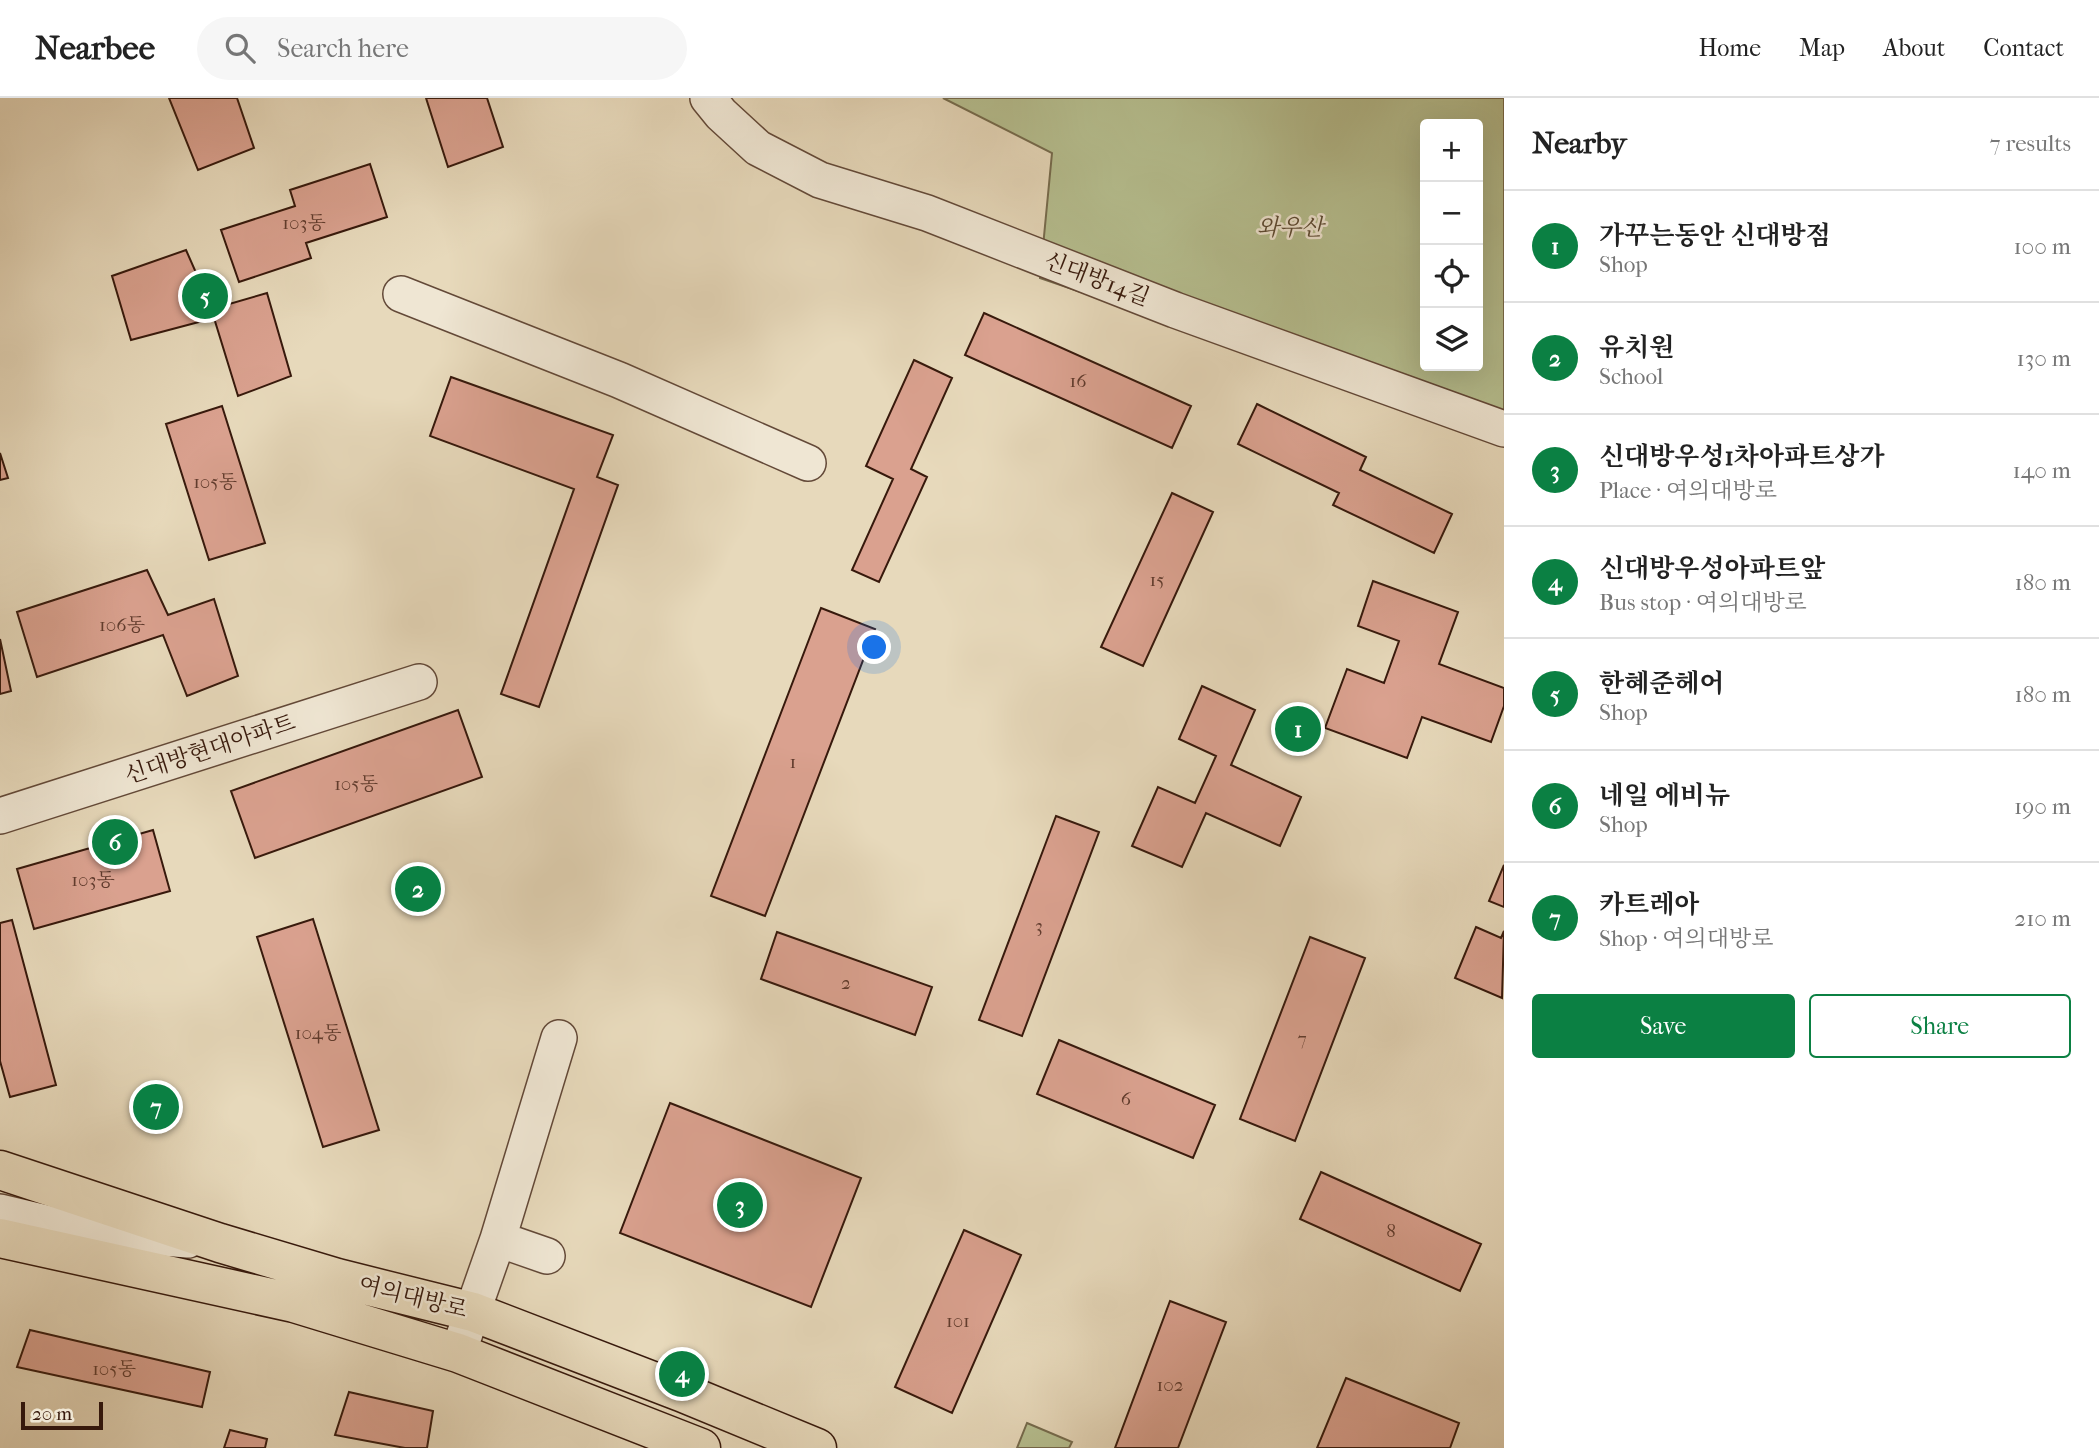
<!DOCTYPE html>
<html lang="en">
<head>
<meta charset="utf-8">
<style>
  :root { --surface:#fff; --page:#f6f6f6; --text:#222; --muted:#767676; --line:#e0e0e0; --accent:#0b8043 }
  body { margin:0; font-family:"IM FELL French Canon","Noto Serif KR",serif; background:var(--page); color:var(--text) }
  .controls { position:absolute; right:21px; top:21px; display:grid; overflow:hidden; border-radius:7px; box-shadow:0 7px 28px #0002 }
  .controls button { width:63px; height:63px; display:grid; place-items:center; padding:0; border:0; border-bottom:2px solid var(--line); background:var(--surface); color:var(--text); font:35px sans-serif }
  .scale { position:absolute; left:21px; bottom:18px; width:82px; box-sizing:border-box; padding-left:7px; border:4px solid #37190c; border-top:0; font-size:19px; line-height:24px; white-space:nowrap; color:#37190c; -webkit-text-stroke:5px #efe6d3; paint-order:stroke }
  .you { position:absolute; left:875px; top:550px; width:24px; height:24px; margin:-18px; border:5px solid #fff; border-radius:50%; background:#1a73e8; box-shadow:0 0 0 10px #1a73e833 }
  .badge { display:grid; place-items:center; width:46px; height:46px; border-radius:50%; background:var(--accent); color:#fff; font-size:23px; font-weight:700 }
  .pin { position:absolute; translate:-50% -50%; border:4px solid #fff; box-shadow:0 2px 7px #0006 }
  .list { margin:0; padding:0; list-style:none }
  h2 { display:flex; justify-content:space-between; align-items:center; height:91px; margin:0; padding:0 28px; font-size:30px }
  h2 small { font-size:23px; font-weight:400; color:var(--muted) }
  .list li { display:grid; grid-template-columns:46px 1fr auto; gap:21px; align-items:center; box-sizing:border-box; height:112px; padding:0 28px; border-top:2px solid var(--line) }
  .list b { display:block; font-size:26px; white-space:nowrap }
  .list p { margin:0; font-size:23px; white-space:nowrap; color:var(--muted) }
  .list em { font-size:23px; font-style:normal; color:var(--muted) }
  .actions { display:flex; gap:14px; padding:21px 28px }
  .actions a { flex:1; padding:16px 0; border:2px solid var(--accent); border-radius:7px; text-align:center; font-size:24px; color:var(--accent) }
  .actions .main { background:var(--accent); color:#fff }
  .icon { flex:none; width:38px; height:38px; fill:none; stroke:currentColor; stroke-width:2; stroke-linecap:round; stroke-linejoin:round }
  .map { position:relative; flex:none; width:1504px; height:1350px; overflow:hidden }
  header { display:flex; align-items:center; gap:42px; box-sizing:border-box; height:98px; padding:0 35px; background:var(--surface); border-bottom:2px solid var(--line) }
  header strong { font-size:33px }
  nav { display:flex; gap:38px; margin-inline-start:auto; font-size:24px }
  .search { width:490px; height:63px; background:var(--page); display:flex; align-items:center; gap:18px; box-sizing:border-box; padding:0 24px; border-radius:38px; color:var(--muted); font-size:26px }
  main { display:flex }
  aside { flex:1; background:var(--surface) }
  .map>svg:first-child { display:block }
  .green { fill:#b6bf90; stroke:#766c4e; stroke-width:2; fill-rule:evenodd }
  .building { fill:#daa18f; stroke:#37190c; stroke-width:2 }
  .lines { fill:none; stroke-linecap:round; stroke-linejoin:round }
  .minor-casing { stroke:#634938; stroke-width:38 }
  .major-casing { stroke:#37190c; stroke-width:41 }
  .minor { stroke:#efe6d3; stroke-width:35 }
  .major { stroke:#e7d9bb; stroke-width:38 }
  .labels { text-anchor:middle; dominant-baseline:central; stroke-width:5; stroke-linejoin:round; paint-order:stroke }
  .number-label { font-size:19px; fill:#603b2d }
  .park-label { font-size:23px; font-style:italic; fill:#5d4b34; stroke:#efe6d3 }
  .street-label { font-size:23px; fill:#37190c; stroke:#efe6d3 }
</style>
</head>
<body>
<header>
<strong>Nearbee</strong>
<div class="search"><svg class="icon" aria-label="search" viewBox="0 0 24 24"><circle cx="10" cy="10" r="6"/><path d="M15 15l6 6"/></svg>Search here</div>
<nav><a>Home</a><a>Map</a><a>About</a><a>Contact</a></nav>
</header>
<main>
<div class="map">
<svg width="1504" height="1350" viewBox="0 0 1504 1350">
  <rect width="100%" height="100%" fill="#e7d9bb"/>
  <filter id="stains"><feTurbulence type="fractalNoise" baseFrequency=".00286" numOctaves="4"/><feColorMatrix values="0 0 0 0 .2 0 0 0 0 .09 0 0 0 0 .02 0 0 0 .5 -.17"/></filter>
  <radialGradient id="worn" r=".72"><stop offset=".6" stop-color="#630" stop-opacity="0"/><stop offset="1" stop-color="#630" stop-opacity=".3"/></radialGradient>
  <path class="green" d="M943 0H1504V339L1040 180 1052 55ZM1425 26H1478V268H1425Z
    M1027 1325 1072 1344 1069 1350H1017Z"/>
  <path class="building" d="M169 0H237L254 50 198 72Z
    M426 0H487L503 49 448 69Z
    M370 66 387 119 306 145 311 160 239 184 221 132 295 108 290 92Z
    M186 152 212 211 267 195 291 278 238 298 214 220 131 242 112 178Z
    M984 215 1191 308 1172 350 965 257Z
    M914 262 952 280 911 371 927 379 879 484 852 472 893 381 866 368Z
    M451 279 613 337 597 379 618 387 539 609 501 596 574 391 430 338Z
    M1257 306 1366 359 1360 372 1452 416 1434 455 1333 407 1339 395 1238 346Z
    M222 308 265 445 209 462 166 326Z
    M0 355 8 380 0 382Z
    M1172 395 1213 414 1143 568 1101 549Z
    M147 472 168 517 214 501 238 578 187 598 163 537 37 579 17 514Z
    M1373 483 1458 514 1439 566 1504 590V608L1491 644 1422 619 1407 660 1325 630 1347 571 1384 585 1399 543 1358 528Z
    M821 510 875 531 765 818 711 798Z
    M0 541 11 593 0 596Z
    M1202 588 1255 612 1231 667 1301 699 1280 748 1206 715 1182 769 1132 748 1158 689 1195 705 1216 658 1179 641Z
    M458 612 482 679 255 760 231 693Z
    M1056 718 1099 734 1022 938 979 922Z
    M153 732 170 793 34 831 17 771Z
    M1504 767V809L1489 803Z
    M313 821 379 1032 323 1049 257 839Z
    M12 822 56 987 10 999 0 963V825Z
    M1476 829 1501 840 1504 833 1502 900 1455 880Z
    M777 834 932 889 915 937 761 881Z
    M1310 839 1365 860 1295 1043 1240 1021Z
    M1059 942 1215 1007 1193 1060 1037 996Z
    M670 1005 861 1080 811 1209 620 1135Z
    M1321 1074 1481 1146 1460 1193 1300 1121Z
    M964 1132 1021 1157 952 1315 895 1289Z
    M1170 1203 1226 1224 1178 1350H1115Z
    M30 1232 210 1274 202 1309 17 1269Z
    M1346 1280 1459 1325 1450 1350H1317Z
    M349 1294 433 1313 427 1350H405L335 1337Z
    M230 1332 267 1341 265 1350H224Z"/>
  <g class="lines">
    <g class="minor-casing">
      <path id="minor" d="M708 0 721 16 758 50 820 82 927 115 1175 212 1504 331
        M401 196 619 282 808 365
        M0 718 419 584
        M0 1114 84 1134 188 1142
        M498 1141 547 1158
        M458 1255 498 1141 559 940"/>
    </g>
    <g class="major-casing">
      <path id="major" d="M0 1072 220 1145 337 1180 473 1214 681 1294 817 1350
        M0 1140 294 1205 458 1255 701 1350"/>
    </g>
    <use href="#minor" class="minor"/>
    <use href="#major" class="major"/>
  </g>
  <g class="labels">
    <g class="number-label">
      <text x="304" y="125">103동</text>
      <text x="1078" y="283">16</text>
      <text x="215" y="384">105동</text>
      <text x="1157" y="482">15</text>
      <text x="122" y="527">106동</text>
      <text x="793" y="664">1</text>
      <text x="356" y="686">105동</text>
      <text x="93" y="782">103동</text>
      <text x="1039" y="828">3</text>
      <text x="846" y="885">2</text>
      <text x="318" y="935">104동</text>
      <text x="1302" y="941">7</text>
      <text x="1126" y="1001">6</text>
      <text x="1391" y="1133">8</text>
      <text x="958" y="1223">101</text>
      <text x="114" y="1271">105동</text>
      <text x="1170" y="1287">102</text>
    </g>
    <g class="park-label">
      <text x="1290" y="129">와우산</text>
    </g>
    <g class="street-label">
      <text transform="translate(1097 181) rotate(21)">신대방14길</text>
      <text transform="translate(210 651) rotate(-18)">신대방현대아파트</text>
      <text transform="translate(413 1199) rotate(14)">여의대방로</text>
    </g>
  </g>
  <rect width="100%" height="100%" filter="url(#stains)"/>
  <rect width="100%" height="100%" fill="url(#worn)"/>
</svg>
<div class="controls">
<button>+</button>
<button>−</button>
<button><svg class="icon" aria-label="locate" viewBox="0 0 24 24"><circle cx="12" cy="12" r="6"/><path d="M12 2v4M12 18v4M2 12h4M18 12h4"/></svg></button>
<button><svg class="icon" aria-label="layers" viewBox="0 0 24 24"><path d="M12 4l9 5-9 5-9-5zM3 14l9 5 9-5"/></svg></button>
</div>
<div class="scale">20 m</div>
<div class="you"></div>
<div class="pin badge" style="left:1298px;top:631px">1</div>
<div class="pin badge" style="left:418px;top:791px">2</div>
<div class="pin badge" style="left:740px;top:1107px">3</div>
<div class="pin badge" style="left:682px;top:1276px">4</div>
<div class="pin badge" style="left:205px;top:198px">5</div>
<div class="pin badge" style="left:115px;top:744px">6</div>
<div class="pin badge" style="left:156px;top:1009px">7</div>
</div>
<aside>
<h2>Nearby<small>7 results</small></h2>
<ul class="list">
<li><span class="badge">1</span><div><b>가꾸는동안 신대방점</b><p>Shop</p></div><em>100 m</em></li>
<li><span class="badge">2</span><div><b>유치원</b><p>School</p></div><em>130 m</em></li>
<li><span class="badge">3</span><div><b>신대방우성1차아파트상가</b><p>Place · 여의대방로</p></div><em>140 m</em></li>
<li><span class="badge">4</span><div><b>신대방우성아파트앞</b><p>Bus stop · 여의대방로</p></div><em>180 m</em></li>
<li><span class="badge">5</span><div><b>한혜준헤어</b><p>Shop</p></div><em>180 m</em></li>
<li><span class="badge">6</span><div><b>네일 에비뉴</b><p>Shop</p></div><em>190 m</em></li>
<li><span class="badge">7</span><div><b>카트레아</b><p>Shop · 여의대방로</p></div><em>210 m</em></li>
</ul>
<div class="actions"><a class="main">Save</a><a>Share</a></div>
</aside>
</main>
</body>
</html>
